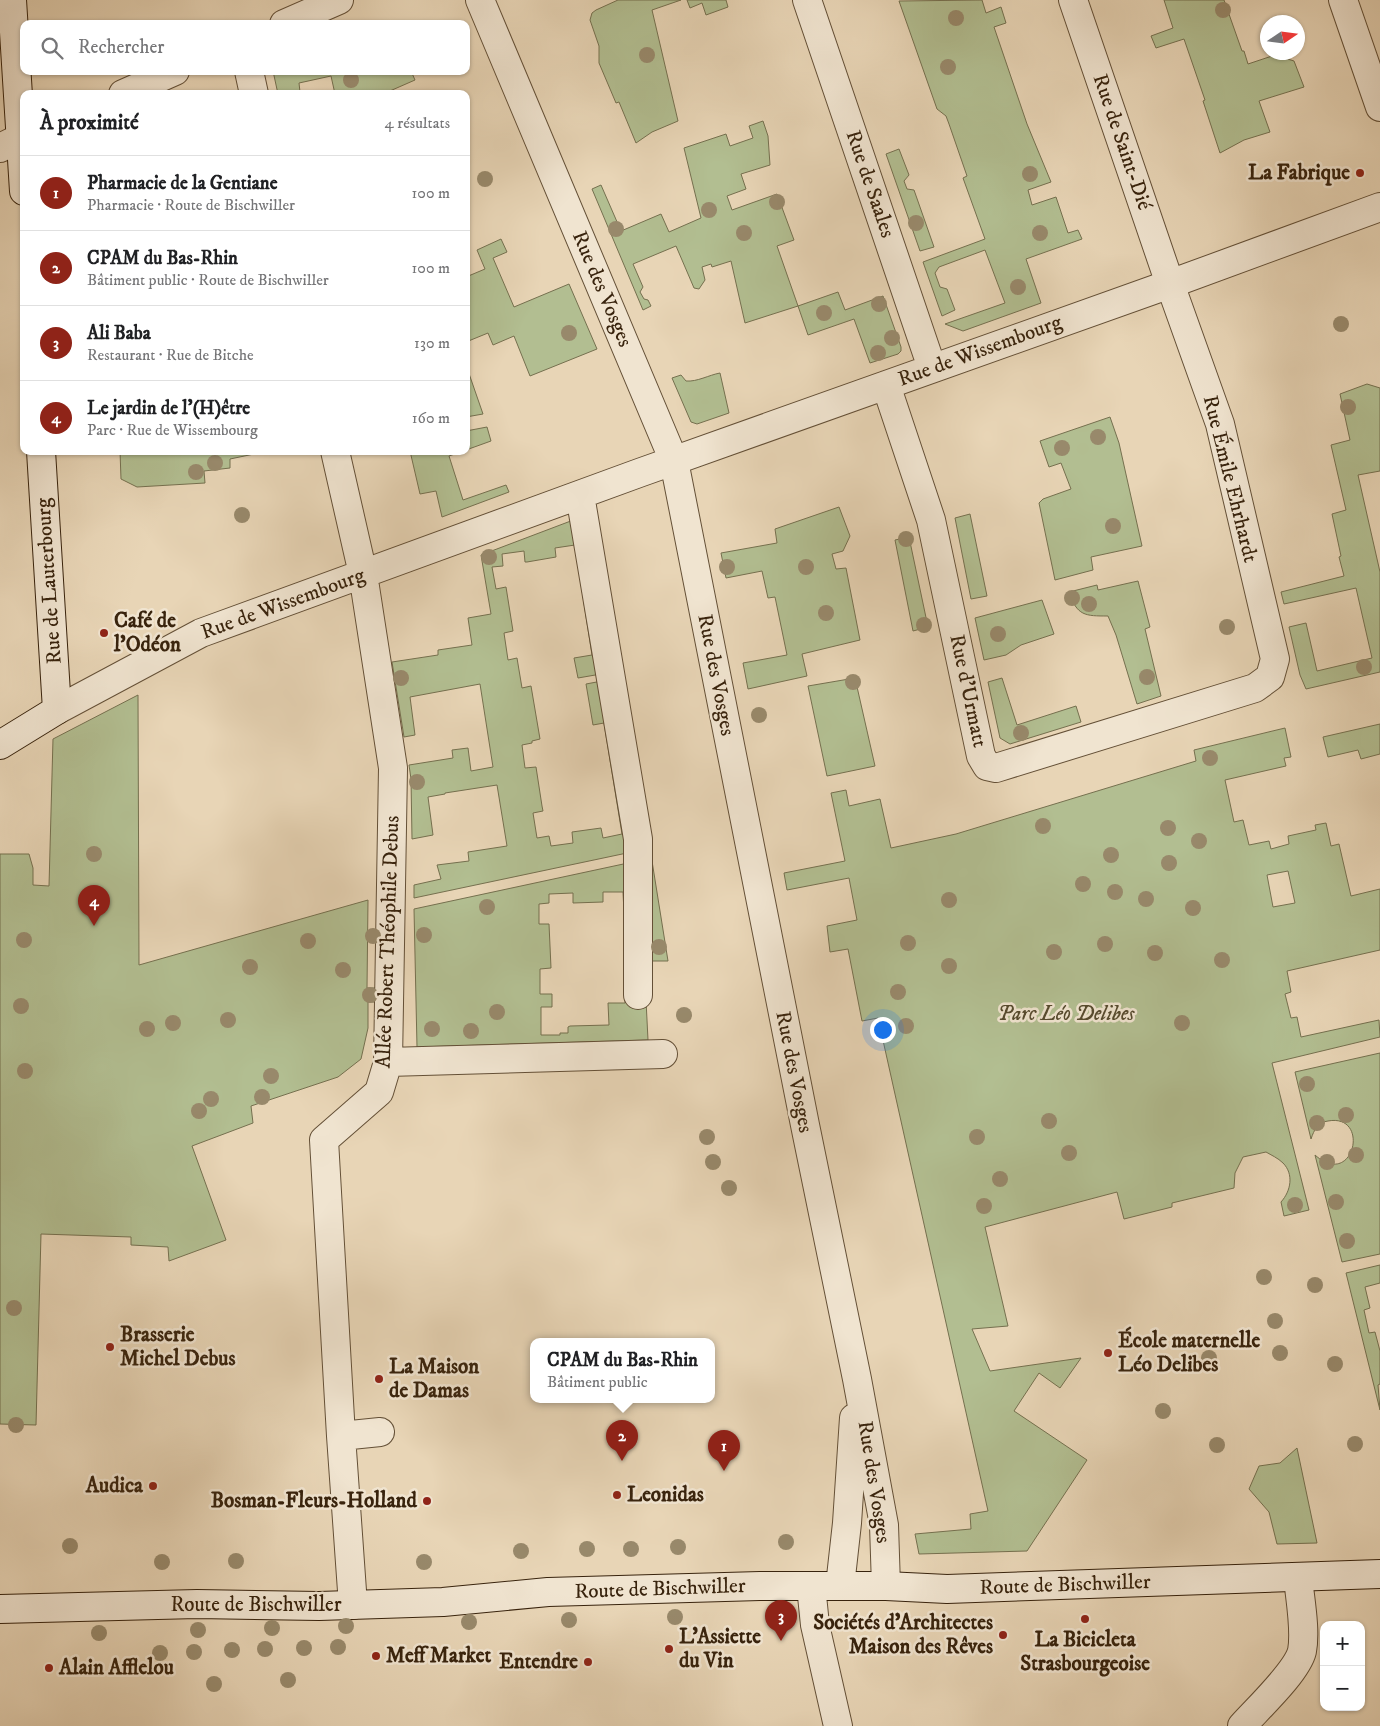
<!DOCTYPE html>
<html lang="fr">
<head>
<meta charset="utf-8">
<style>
  :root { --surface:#fff; --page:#f6f6f6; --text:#202124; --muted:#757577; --line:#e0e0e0; --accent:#8f2418 }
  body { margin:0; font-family:"IM FELL DW Pica",serif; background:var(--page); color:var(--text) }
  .controls { position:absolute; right:15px; bottom:15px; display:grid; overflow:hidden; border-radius:10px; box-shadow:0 1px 4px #0004 }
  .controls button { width:45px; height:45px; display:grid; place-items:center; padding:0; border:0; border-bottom:1px solid var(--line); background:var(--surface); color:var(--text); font:25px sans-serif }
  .compass { position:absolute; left:1260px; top:15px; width:45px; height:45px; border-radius:50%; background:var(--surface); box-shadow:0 1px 4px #0004; rotate:77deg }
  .you { position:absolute; left:882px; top:1029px; width:18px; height:18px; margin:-12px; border:4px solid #fff; border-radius:50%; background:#1a73e8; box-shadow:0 0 0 8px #1a73e833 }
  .badge { display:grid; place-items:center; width:32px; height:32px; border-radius:50%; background:var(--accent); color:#fff; font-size:16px; font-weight:700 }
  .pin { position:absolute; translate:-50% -41px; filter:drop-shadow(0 1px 2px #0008) }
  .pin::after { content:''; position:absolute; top:26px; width:18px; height:15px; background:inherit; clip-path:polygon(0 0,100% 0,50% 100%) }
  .popup { position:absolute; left:530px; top:1338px; width:185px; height:65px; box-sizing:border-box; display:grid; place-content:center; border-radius:10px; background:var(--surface); filter:drop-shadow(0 1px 4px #0005); font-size:16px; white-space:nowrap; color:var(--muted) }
  .popup b { font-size:19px; color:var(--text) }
  .popup::after { content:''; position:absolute; left:50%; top:100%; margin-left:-10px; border:10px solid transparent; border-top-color:var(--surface) }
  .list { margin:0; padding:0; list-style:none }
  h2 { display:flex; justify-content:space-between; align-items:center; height:65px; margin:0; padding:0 20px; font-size:21px }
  h2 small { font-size:16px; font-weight:400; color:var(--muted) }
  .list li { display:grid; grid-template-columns:32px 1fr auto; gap:15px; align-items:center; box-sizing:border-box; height:75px; padding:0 20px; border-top:1px solid var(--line) }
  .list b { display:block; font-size:19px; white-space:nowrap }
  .list p { margin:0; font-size:16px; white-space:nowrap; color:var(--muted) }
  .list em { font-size:16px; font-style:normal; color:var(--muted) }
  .icon { flex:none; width:28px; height:28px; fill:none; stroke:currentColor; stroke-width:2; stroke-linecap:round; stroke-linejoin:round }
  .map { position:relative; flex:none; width:1380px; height:1726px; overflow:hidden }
  .search { position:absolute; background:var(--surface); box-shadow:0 1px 4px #0004; left:20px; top:20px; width:450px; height:55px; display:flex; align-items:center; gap:12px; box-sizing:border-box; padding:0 18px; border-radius:10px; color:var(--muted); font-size:19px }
  .panel { position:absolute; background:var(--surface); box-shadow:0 1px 4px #0004; left:20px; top:90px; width:450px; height:365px; border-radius:10px }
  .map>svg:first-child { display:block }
  .green { fill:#b2be91; stroke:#75704f; fill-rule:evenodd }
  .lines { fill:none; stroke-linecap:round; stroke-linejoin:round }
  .street-casing { stroke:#645037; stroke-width:30 }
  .secondary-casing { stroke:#38230d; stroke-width:30 }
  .street { stroke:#f0e4d0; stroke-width:28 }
  .secondary { stroke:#f0e4d0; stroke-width:28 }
  .tree { fill:#98896b }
  .poi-dot { fill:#8f2418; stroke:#f0e4d0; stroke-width:2 }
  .labels { text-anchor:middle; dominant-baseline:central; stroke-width:5; stroke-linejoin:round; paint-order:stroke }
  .street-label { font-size:21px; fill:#38230d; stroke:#f0e4d0 }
  .poi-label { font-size:21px; font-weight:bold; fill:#38230d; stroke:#f0e4d0; text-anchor:start }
  .park-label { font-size:21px; font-style:italic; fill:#564a2e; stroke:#f0e4d0 }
</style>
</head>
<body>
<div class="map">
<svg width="1380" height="1726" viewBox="0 0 1380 1726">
  <rect width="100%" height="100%" fill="#e8d5b6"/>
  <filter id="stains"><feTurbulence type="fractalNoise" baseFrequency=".004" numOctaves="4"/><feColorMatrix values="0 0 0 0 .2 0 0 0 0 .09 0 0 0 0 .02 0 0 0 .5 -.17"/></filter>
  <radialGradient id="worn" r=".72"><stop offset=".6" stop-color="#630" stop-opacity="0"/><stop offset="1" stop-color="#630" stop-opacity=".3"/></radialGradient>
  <path class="green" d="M618 0H681L652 10 678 121 652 132 636 143 619 102 616 103 599 63V46L590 20 592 13 596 10Z
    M687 0H726L728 7 706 15 702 3 690 8Z
    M982 0 986 13 1001 7 1006 23 994 27 1027 124 1051 182 1028 190 1032 205 1056 197 1068 233 1078 230 1082 239 1026 259 1041 303 963 331 945 324 1005 303 985 250 939 267 935 273 940 287 947 289 955 310 942 316 923 262 985 239 963 178 967 176 949 124 946 116 937 109 899 1Z
    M1164 0H1224L1242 51H1244L1248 64 1275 55 1294 61 1304 87 1259 101 1270 132 1244 140 1220 153 1203 101 1205 100 1184 39 1156 48 1151 36 1173 28Z
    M273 71H411L415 80 383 94H335L331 76 299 83 300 92 278 94Z
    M763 121 768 136 770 165 741 174 746 189 727 196 732 210 777 194 794 240 777 246 798 306 838 292 845 310 883 296 901 347V351L898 354 870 363 854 319 808 335 798 306 745 323 731 261 712 267 711 264 702 267 705 280 699 289 694 288 676 246 633 264 643 287 640 292 644 299 648 300 651 306 643 310 592 189 601 185 621 231 661 214 669 232 701 218 684 148 726 134 730 146 753 138 749 126Z
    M899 149 909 175 904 181 907 189 914 190 934 247 920 251 886 154Z
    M501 239 507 252 493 258 514 307 569 284 597 349 530 376 514 336 493 345 488 333 466 342V277L485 269 477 250Z
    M466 365 483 414 466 417Z
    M720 373 729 413 697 424 691 422 672 378 681 375 686 381C697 382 709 375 720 373Z
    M1367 384 1380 388V471L1358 475 1380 572V672L1306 689 1300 675 1289 627 1306 623 1317 671 1372 658 1356 588 1284 604 1281 592 1344 576 1339 557 1341 556 1332 514 1346 510 1331 445 1350 440 1340 394Z
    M1110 417 1119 443 1142 546 1091 557 1093 570 1055 580 1039 503 1043 499 1071 489 1061 463 1049 467 1040 441Z
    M487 427 491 441 466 450V431Z
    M120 451H253L254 454 230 459V468L204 471 205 483 137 487 121 479Z
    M410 451H463L449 456 463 500 506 485 509 492 442 517 436 491 420 494Z
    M839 507 850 536 843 551 832 554 836 569 846 568 860 640 802 654 807 676 748 689 743 663 787 655 775 597 768 598 762 571 726 578 721 553 777 543 775 529Z
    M970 514 987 596 971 599 955 518Z
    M576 519 601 674 578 678 574 658 592 655 575 545 555 548 556 557 527 562H525L524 551 502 554 503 566 492 567 496 589 506 587 513 631 504 633 508 660 517 658 522 688 531 686 540 739 532 741V743L522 745 525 768 536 767 542 806 543 811 533 813 537 838 549 836 551 846 573 843 572 832 601 828 603 838 622 834 604 723 593 725 586 684 602 681 627 853 414 898V885L441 879 437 865 469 861 468 852 507 846 497 785 445 793V794L428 797 433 835 412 839 411 779 409 765 453 758 452 750 468 748 471 771 493 767 480 684 410 697 415 735 404 737 392 662 438 655V650L472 645 468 618 491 614 481 555Z
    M909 537 928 627 913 631 895 540Z
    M1138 581 1150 627 1145 629 1161 696 1137 704 1116 635 1108 616C1085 616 1077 616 1069 592L1097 585 1098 590Z
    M1042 600 1054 634 1021 645 1006 655 984 660 975 618Z
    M855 678 875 766 827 776 808 686Z
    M1002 678 1017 725 1076 706 1081 722 1010 744 1000 738 988 682Z
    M138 695 139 965 368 900 367 988H376V1002H368V1028L361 1059 338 1077 251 1106 253 1123 192 1146 226 1240 169 1261 168 1247 131 1245V1237L41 1234 36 1425 0 1424V854H29L33 868V885L49 886 53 739Z
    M1380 724V754L1361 759 1358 750 1328 757 1323 737Z
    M1285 728 1291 757 1284 758 1286 766 1225 780 1234 822 1243 820 1249 845 1269 841 1271 849 1289 844 1288 836 1316 830 1315 825 1326 823 1331 846 1339 844 1351 896 1380 889V950L1287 971 1291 992 1285 994 1291 1018 1297 1017 1301 1037 1379 1020 1380 1037 1272 1063 1309 1210 1284 1216 1281 1202C1291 1191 1294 1174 1283 1163 1278 1158 1271 1155 1266 1152L1243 1157 1235 1173 1234 1188 1172 1203V1207L1124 1219 1117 1192 985 1227 1008 1326 972 1329 990 1371 1081 1358 1060 1388 1039 1373 1014 1411 1087 1460 1027 1551 919 1554 915 1534 971 1529 970 1514 988 1511 878 1018 862 1021 848 949 830 952 827 926 857 920 849 878 787 890 784 873 845 861 831 793 846 790 849 806 880 799 891 848 956 834 1196 761 1194 750ZM1288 871 1295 903 1273 907 1267 875Z
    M648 836 668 961H651Z
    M628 863V909L624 913 623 892H603V902L573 903V893L549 894V903L539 904V924H549L551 968 540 969V994H552V1007H541V1035H560V1033H568V1027L570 1026 609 1025 608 1003H625L626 995 646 1000 648 1040 417 1047 414 909Z
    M1380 1053V1254L1342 1262 1315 1155C1354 1190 1371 1113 1328 1121 1318 1122 1314 1130 1311 1139L1295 1072Z
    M1380 1265V1283L1365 1287 1370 1308 1364 1310 1369 1333 1375 1332 1380 1351V1384L1378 1385 1380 1410 1346 1273Z
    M1297 1448 1317 1543 1277 1544 1269 1512 1249 1489 1259 1466 1280 1463Z"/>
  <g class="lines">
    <g class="street-casing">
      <path id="street" d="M480 0 674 461 805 1125 857 1379 884 1525 886 1586
        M807 0 932 368
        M1343 0 1380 107
        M284 24 339 0
        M249 71 254 94
        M123 94 175 71
        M0 148 24 136
        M886 385 931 520 981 756 987 766 996 768 1255 688 1270 677 1275 659 1220 424 1170 284 1073 0
        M335 451 363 574 393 768 388 1062 379 1092 324 1140 341 1436 353 1605
        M580 495 638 839V995
        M57 710 201 633 639 473 1170 284 1380 207
        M388 1062 663 1054
        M341 1436 380 1432
        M811 1586 815 1625 838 1726
        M840 1586 847 1523 854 1418
        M1242 1726C1257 1709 1297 1672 1302 1651 1306 1630 1300 1599 1298 1578"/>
    </g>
    <g class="secondary-casing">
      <path id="secondary" d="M12 0 24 191
        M0 745 57 710 41 451
        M0 1609 197 1604 319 1606 443 1602 548 1592 760 1586H886L947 1589 1380 1574"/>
    </g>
    <use href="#street" class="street"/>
    <use href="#secondary" class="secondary"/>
  </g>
  <g class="tree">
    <circle cx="1223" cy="10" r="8"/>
    <circle cx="956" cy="18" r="8"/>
    <circle cx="647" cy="55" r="8"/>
    <circle cx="948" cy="67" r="8"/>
    <circle cx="351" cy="80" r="8"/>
    <circle cx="1030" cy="174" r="8"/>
    <circle cx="485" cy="179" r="8"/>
    <circle cx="777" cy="202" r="8"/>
    <circle cx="709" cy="210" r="8"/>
    <circle cx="916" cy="223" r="8"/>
    <circle cx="616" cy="229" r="8"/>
    <circle cx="744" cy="233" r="8"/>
    <circle cx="1040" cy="233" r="8"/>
    <circle cx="1018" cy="287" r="8"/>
    <circle cx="879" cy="304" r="8"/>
    <circle cx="824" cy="313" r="8"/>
    <circle cx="1341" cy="324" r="8"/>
    <circle cx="569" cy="333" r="8"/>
    <circle cx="892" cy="338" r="8"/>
    <circle cx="878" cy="353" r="8"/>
    <circle cx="1348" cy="407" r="8"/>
    <circle cx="1098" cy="437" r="8"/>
    <circle cx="1062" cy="448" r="8"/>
    <circle cx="215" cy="463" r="8"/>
    <circle cx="196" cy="472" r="8"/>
    <circle cx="242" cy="515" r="8"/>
    <circle cx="1113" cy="526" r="8"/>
    <circle cx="906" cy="539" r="8"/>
    <circle cx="489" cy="557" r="8"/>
    <circle cx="727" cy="567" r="8"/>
    <circle cx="806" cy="567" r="8"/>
    <circle cx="1072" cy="598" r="8"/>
    <circle cx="1089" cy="604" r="8"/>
    <circle cx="826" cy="613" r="8"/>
    <circle cx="924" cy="625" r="8"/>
    <circle cx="1227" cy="627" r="8"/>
    <circle cx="998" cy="634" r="8"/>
    <circle cx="1364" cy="667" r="8"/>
    <circle cx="1147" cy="677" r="8"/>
    <circle cx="401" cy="678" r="8"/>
    <circle cx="853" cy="682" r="8"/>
    <circle cx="759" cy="715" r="8"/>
    <circle cx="1021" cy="733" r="8"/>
    <circle cx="1210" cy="758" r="8"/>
    <circle cx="417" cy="782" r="8"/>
    <circle cx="1043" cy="826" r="8"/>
    <circle cx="1168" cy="828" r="8"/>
    <circle cx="1199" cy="841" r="8"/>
    <circle cx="94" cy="854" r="8"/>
    <circle cx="1111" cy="855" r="8"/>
    <circle cx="1169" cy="863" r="8"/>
    <circle cx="1083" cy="884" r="8"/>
    <circle cx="1115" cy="892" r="8"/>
    <circle cx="1146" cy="899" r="8"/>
    <circle cx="949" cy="900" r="8"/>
    <circle cx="487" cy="907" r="8"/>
    <circle cx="1193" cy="908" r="8"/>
    <circle cx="424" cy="935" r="8"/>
    <circle cx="373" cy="936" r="8"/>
    <circle cx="24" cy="940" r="8"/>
    <circle cx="308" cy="941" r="8"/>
    <circle cx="908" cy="943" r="8"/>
    <circle cx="1105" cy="944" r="8"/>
    <circle cx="659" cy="947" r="8"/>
    <circle cx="1054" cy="952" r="8"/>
    <circle cx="1155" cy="953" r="8"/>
    <circle cx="1222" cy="960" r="8"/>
    <circle cx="949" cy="966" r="8"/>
    <circle cx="250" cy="967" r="8"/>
    <circle cx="343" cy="970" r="8"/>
    <circle cx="898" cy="992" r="8"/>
    <circle cx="370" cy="995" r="8"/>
    <circle cx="21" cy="1006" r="8"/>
    <circle cx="497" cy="1012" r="8"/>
    <circle cx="684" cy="1015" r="8"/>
    <circle cx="228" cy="1020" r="8"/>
    <circle cx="173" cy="1023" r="8"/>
    <circle cx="1182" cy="1023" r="8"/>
    <circle cx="906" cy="1026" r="8"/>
    <circle cx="147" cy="1029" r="8"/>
    <circle cx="432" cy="1029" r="8"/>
    <circle cx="471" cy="1031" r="8"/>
    <circle cx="25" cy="1071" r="8"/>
    <circle cx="271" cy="1076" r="8"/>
    <circle cx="1307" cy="1084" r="8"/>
    <circle cx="262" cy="1097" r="8"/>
    <circle cx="211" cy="1099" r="8"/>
    <circle cx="199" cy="1111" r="8"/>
    <circle cx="1346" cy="1115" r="8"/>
    <circle cx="1049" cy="1121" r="8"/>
    <circle cx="1317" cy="1123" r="8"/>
    <circle cx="707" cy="1137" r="8"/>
    <circle cx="977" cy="1137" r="8"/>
    <circle cx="1069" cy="1153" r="8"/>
    <circle cx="1356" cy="1155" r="8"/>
    <circle cx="713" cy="1162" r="8"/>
    <circle cx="1327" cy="1162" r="8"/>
    <circle cx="1000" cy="1179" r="8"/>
    <circle cx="729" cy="1188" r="8"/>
    <circle cx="1336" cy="1202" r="8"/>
    <circle cx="1295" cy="1205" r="8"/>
    <circle cx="984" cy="1206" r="8"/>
    <circle cx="1347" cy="1241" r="8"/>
    <circle cx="1264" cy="1277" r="8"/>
    <circle cx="1315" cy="1285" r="8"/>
    <circle cx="14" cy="1308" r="8"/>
    <circle cx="1275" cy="1321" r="8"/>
    <circle cx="1280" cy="1353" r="8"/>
    <circle cx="1209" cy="1358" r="8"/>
    <circle cx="1335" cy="1364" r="8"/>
    <circle cx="1163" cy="1411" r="8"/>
    <circle cx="16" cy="1425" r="8"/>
    <circle cx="1355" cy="1444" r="8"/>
    <circle cx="1217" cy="1445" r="8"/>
    <circle cx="786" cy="1542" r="8"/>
    <circle cx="70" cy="1546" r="8"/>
    <circle cx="678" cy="1547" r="8"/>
    <circle cx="587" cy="1549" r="8"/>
    <circle cx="631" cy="1549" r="8"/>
    <circle cx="521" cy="1551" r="8"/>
    <circle cx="236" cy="1561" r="8"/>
    <circle cx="162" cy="1562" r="8"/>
    <circle cx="424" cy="1562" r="8"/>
    <circle cx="675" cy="1617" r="8"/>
    <circle cx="569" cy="1620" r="8"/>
    <circle cx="469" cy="1622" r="8"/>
    <circle cx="346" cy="1626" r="8"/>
    <circle cx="272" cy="1628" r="8"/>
    <circle cx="198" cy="1630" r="8"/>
    <circle cx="99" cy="1633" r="8"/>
    <circle cx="338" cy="1647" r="8"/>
    <circle cx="304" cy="1648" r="8"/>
    <circle cx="265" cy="1649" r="8"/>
    <circle cx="232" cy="1650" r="8"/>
    <circle cx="194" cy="1652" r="8"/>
    <circle cx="160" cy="1653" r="8"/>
    <circle cx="288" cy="1680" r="8"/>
    <circle cx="214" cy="1684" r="8"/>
  </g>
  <g class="poi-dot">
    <circle cx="1360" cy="173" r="5"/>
    <circle cx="104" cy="633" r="5"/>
    <circle cx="110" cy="1347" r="5"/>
    <circle cx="1108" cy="1353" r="5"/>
    <circle cx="379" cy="1379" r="5"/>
    <circle cx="153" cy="1486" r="5"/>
    <circle cx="617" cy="1495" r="5"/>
    <circle cx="427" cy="1501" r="5"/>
    <circle cx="1085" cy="1619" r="5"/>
    <circle cx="1003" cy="1635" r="5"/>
    <circle cx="669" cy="1649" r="5"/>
    <circle cx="376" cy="1656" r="5"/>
    <circle cx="588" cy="1662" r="5"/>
    <circle cx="49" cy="1668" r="5"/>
  </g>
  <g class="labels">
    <g class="street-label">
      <text transform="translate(1122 142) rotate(71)">Rue de Saint-Dié</text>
      <text transform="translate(870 184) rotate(71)">Rue de Saales</text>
      <text transform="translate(602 289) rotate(67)">Rue des Vosges</text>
      <text transform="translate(980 351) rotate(-20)">Rue de Wissembourg</text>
      <text transform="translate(1230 479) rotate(76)">Rue Émile Ehrhardt</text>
      <text transform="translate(49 581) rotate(-94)">Rue de Lauterbourg</text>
      <text transform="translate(283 604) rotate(-20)">Rue de Wissembourg</text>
      <text transform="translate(716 675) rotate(79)">Rue des Vosges</text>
      <text transform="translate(968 691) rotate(78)">Rue d'Urmatt</text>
      <text transform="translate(388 942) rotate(-88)">Allée Robert Théophile Debus</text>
      <text transform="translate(794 1072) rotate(79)">Rue des Vosges</text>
      <text transform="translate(874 1482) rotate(81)">Rue des Vosges</text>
      <text transform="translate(1065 1585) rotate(-2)">Route de Bischwiller</text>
      <text transform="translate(660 1589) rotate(-2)">Route de Bischwiller</text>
      <text x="256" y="1605">Route de Bischwiller</text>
    </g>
    <g class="poi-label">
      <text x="1350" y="173" text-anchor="end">La Fabrique</text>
      <text x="114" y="621">Café de<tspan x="114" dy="24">l'Odéon</tspan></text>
      <text x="120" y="1335">Brasserie<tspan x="120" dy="24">Michel Debus</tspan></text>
      <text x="1118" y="1341">École maternelle<tspan x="1118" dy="24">Léo Delibes</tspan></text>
      <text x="389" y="1367">La Maison<tspan x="389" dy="24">de Damas</tspan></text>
      <text x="143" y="1486" text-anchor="end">Audica</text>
      <text x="627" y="1495">Leonidas</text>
      <text x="417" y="1501" text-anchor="end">Bosman-Fleurs-Holland</text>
      <text x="993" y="1623" text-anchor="end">Sociétés d'Architectes<tspan x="993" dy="24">Maison des Rêves</tspan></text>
      <text x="679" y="1637">L'Assiette<tspan x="679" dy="24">du Vin</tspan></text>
      <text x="1085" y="1640" text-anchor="middle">La Bicicleta<tspan x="1085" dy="24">Strasbourgeoise</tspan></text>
      <text x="386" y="1656">Meff Market</text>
      <text x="578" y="1662" text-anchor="end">Entendre</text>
      <text x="59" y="1668">Alain Afflelou</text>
    </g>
    <g class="park-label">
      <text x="1066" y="1014">Parc Léo Delibes</text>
    </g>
  </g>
  <rect width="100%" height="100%" filter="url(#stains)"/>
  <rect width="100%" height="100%" fill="url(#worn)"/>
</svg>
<div class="controls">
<button>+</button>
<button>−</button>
</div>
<svg class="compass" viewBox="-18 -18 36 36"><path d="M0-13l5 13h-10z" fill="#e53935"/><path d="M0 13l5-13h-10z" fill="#757577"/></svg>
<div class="you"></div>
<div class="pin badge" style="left:724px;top:1471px">1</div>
<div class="pin badge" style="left:622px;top:1461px">2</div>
<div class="popup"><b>CPAM du Bas-Rhin</b>Bâtiment public</div>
<div class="pin badge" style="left:781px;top:1641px">3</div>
<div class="pin badge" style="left:94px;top:926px">4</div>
<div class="search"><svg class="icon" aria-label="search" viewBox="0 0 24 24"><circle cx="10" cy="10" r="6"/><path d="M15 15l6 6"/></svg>Rechercher</div>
<section class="panel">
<h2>À proximité<small>4 résultats</small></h2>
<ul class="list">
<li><span class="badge">1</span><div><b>Pharmacie de la Gentiane</b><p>Pharmacie · Route de Bischwiller</p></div><em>100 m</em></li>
<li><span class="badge">2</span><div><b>CPAM du Bas-Rhin</b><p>Bâtiment public · Route de Bischwiller</p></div><em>100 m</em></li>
<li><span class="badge">3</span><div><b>Ali Baba</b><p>Restaurant · Rue de Bitche</p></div><em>130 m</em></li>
<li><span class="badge">4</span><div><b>Le jardin de l'(H)être</b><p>Parc · Rue de Wissembourg</p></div><em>160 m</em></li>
</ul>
</section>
</div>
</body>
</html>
